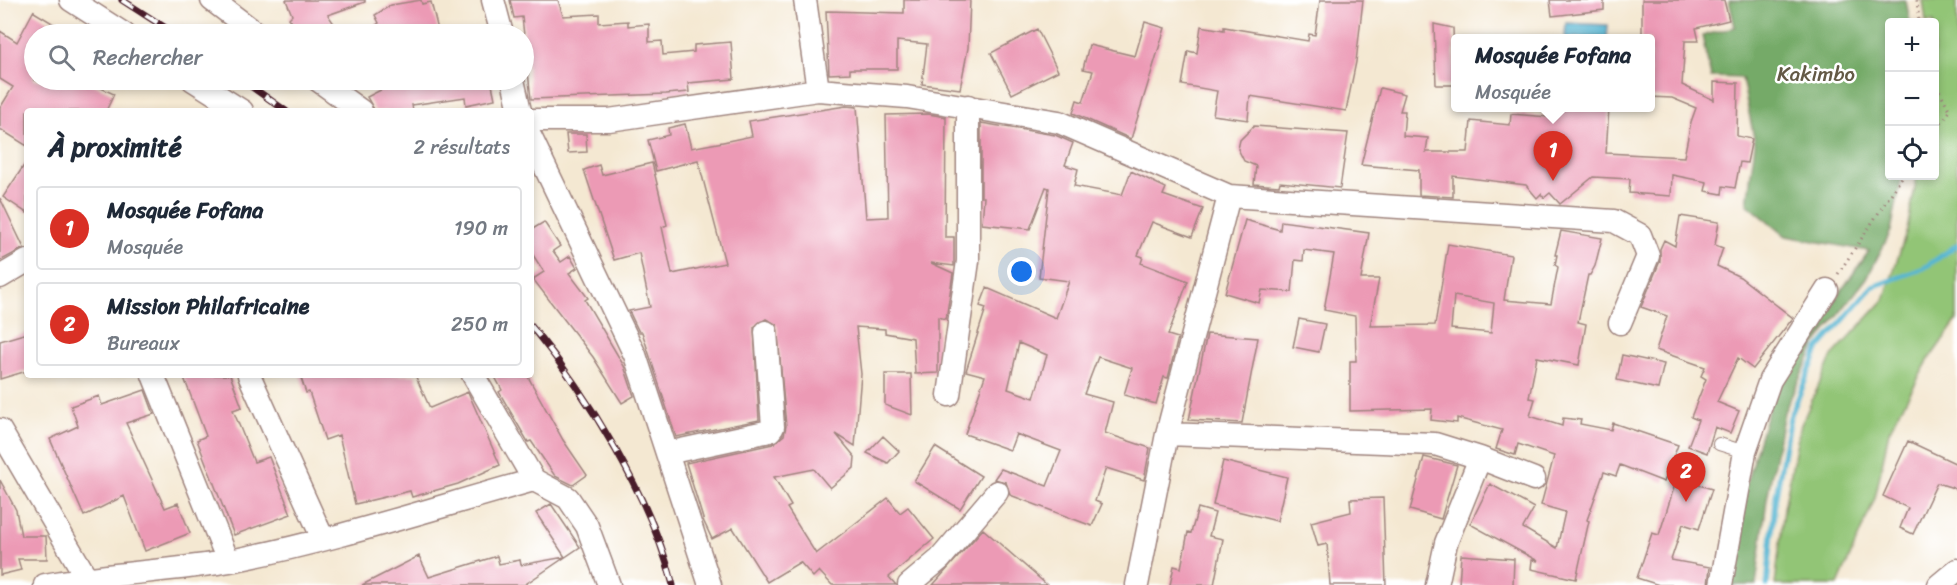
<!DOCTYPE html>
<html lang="fr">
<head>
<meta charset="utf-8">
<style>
  :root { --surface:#fff; --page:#f6f6f7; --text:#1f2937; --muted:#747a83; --line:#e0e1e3; --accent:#d93025 }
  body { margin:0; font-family:Sriracha,sans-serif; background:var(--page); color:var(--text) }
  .controls { position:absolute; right:18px; top:18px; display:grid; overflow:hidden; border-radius:6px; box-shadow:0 3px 9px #0003 }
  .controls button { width:54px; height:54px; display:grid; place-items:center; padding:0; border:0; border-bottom:2px solid var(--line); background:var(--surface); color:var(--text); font:30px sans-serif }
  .you { position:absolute; left:1022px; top:272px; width:21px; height:21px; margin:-15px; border:4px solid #fff; border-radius:50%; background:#1a73e8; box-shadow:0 0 0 9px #1a73e833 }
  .badge { display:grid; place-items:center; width:39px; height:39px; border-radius:50%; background:var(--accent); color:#fff; font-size:20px; font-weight:700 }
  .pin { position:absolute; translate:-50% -50px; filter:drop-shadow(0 2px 3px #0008) }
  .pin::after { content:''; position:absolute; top:32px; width:21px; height:18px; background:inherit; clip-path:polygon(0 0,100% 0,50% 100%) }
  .popup { position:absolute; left:1451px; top:34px; width:204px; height:78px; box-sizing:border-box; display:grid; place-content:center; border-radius:6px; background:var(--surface); filter:drop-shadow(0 2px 4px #0005); font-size:20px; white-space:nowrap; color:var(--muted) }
  .popup b { font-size:22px; color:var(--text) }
  .popup::after { content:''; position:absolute; left:50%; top:100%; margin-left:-12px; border:12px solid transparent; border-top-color:var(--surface) }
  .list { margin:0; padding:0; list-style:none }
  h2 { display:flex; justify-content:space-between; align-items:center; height:78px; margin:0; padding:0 24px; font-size:26px }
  h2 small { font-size:20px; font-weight:400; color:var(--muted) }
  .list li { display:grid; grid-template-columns:39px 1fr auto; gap:18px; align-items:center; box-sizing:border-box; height:84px; margin:0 12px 12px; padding:0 12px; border:2px solid var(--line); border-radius:6px }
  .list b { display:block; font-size:22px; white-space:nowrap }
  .list p { margin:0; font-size:20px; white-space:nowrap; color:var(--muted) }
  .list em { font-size:20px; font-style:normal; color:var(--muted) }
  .icon { flex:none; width:33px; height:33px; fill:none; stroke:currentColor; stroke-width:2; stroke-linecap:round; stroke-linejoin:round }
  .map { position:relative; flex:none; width:1957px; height:585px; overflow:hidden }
  .search { position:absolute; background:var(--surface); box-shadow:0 3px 9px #0003; left:24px; top:24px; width:510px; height:66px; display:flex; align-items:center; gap:15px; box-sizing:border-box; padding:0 21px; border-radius:33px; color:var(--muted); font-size:22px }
  .panel { position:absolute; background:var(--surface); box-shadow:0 3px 9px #0003; left:24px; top:108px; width:510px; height:270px; border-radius:6px }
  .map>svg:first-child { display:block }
  .green { fill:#92c576; stroke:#6e7250; stroke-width:1.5 }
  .forest { fill:#75aa67; stroke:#606449; stroke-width:1.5 }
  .water { fill:#54b6d3; stroke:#4f6a7f; stroke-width:1.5 }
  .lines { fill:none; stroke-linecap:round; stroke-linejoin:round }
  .stream { stroke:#54b6d3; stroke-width:5 }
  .building { fill:#ec9ab5; fill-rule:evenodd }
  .service-casing { stroke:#9f847e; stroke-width:14 }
  .minor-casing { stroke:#9f847e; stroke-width:25 }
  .path { stroke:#9f847e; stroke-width:3; stroke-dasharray:1.5 4.5; stroke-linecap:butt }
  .service { stroke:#fff; stroke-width:12 }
  .minor { stroke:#fff; stroke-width:22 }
  .rail-casing { stroke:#4a1f2b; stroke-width:7 }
  .rail { stroke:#fff; stroke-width:4.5; stroke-dasharray:14; stroke-linecap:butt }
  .labels { text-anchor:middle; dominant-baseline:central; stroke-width:5; stroke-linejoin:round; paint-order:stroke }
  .park-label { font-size:21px; fill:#635945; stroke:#fff }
</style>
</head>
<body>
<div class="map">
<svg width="1957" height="585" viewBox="0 0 1957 585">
  <rect width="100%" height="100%" fill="#fff"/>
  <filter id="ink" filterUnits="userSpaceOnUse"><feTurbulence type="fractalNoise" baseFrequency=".0167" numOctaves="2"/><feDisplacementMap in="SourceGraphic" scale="12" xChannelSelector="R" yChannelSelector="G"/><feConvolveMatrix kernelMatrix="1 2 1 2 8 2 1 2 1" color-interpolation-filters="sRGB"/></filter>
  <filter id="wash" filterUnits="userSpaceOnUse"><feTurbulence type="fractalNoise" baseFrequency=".008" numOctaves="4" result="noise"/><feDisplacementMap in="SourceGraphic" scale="24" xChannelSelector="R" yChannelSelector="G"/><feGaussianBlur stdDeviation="1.35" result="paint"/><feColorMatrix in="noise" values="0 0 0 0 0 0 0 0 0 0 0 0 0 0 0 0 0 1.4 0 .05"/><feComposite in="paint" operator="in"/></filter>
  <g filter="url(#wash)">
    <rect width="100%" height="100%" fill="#f4e8d2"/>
    <path class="green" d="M1923 0H1957V320L1928 361 1889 431 1875 498 1838 585H1775L1784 508 1800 427 1832 356 1884 300 1907 230 1917 176H1934V22H1926Z"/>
    <path class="forest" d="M1729 0H1906L1910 22H1890V176H1902L1891 231 1867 278 1817 342 1784 412 1767 499 1756 585H1731L1742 497 1776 384 1869 251 1786 236 1747 204 1755 143 1742 78 1711 77 1702 36 1735 27Z"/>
    <path class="water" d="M1566 23 1608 25 1607 38H1565Z"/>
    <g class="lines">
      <path class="stream" d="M1767 585 1775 501 1790 417 1819 348 1872 287 1924 268 1957 245"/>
    </g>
    <g id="blocks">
      <path class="building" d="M286 0H365V2L328 15 341 34H300L289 18 292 15Z
        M421 0 422 4 431 2 439 34H363L379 23 375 15 391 5Z
        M510 0H558L563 16 599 14V23L628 21V26L649 24V42L662 41 663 55 694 52V45L731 42 734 79 688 83 689 92 666 94 531 99 522 17 514 18Z
        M904 0H970L968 48 960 89 922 84 927 44 897 41V69H850V73L829 74 826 11 904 13Z
        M1320 0H1363L1356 62 1346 111 1250 96 1248 120 1213 115 1217 91 1182 85 1188 51 1197 53 1201 26 1224 30V27L1308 41 1309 34 1315 35Z
        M1550 0H1604V10L1552 16Z
        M1642 0H1724L1729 20 1696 28 1699 41H1685L1682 85 1714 100V82L1738 83 1737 136 1752 139 1747 163 1740 162 1735 188 1723 186 1722 194 1705 191 1707 182 1672 175 1671 196 1629 193 1630 179 1593 177 1560 204 1550 193 1544 198 1541 194 1537 198 1526 185 1453 176V197L1419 195V170L1361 165 1380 88 1405 94 1400 111H1405L1403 136 1428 138 1426 152H1468L1471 121 1510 125 1511 114 1548 117 1549 108H1609L1606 153 1684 157 1691 122 1696 108 1672 98 1650 97V39H1642Z
        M34 10V12L54 24 49 34H34V80H84L114 94 106 111H27V146L0 129V108L13 87 0 79V31L17 42Z
        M1145 22 1165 28 1131 139 1073 113 1077 100 1083 102 1093 71 1083 69 1089 45 1135 56Z
        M1434 24 1453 28 1455 85H1436Z
        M1037 29 1058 71 1012 94 991 53Z
        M400 80H491L495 99 466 105 465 97 412 105 413 111H375L367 97Z
        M846 106 857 107 866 218 888 217 886 115 928 114 946 117 945 237H954V266L931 263 953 273 946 319 938 317V373L915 374 913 338 885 333V329L856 327 861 374 855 446 836 434 855 457 854 468 830 488 814 469 774 477 791 506 787 508 816 554 888 498 900 513 908 507 934 539 889 577 896 585H832L819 571 813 577 800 562 767 582 733 528 712 539 704 522 686 463 773 444 784 435 786 426 777 325 766 319 754 327 759 420 676 437 642 332H639L629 311 650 307 639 253 614 260 584 170 599 165 602 175 652 163 667 225 662 227 672 274 725 263 698 160 656 171 648 140 669 135 668 128 685 124 691 148 723 142 752 136 749 121Z
        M981 123 1055 135 1073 143 1065 165 1078 169 1074 186 1122 195 1131 171 1166 188 1163 195 1203 209 1192 237 1152 222 1138 255 1143 257 1141 263 1188 281 1168 335 1178 338 1168 378 1164 377 1156 404 1124 395 1132 368 1098 357 1084 394 1113 402 1105 433 1150 448 1144 480 1106 468 1095 501 1102 504 1092 526 1010 495 1006 482 994 479 1001 469 1047 486 1061 451 1016 434 1010 450 965 434 985 376 966 371 986 308 980 306 987 288 1056 318 1069 281 1039 277 1049 188 1046 187 1030 229 982 224 984 197H981ZM1019 343 1047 355 1034 398 1008 389Z
        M1254 126 1348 133 1340 188 1280 182 1279 186 1254 184 1256 166 1244 161 1238 149 1240 140Z
        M566 134H586L587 152 568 153Z
        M27 161V213L3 197Z
        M0 198 24 248 0 261Z
        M1680 216 1719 222 1715 245 1723 248 1717 266 1740 277 1793 318 1753 369 1738 358 1717 402 1739 411 1730 433 1715 427 1707 453 1688 446 1698 420 1691 417 1706 379 1701 376 1705 367 1656 350 1667 316 1641 307 1660 261V249L1664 240 1675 246Z
        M1245 220 1280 230 1281 221 1369 233 1361 279H1379L1370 326 1435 325 1448 244 1511 255 1504 300 1551 304 1558 267 1555 265 1557 255H1555L1561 231 1602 238 1595 266 1590 275H1588L1578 322 1586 324 1579 365 1537 357 1529 398 1535 399 1530 416 1562 426 1563 418 1581 420 1580 424 1611 430 1613 423 1678 445 1664 482 1620 465 1616 476 1604 472 1587 520 1589 521 1576 579 1531 569 1532 560 1538 561 1470 524 1490 484 1534 508 1523 528 1557 548 1565 512 1541 505 1554 456 1518 444 1515 455 1496 449 1502 430 1457 418V423L1431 420 1432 409 1350 411V361H1356L1355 316 1324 310 1334 254 1304 250 1303 261 1295 260 1292 292 1262 290 1259 303 1225 293ZM1454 296 1494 303 1491 333 1451 329Z
        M544 222 560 246 553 251 561 262 570 256 577 268 569 273 588 298 585 300 624 366 634 396 622 403 593 357 533 279 544 272 531 252V230Z
        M1299 319 1325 324 1319 352 1293 347Z
        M27 333V371L0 379V341Z
        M1207 334 1258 338 1242 423 1189 420Z
        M1622 355 1664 364 1658 389 1617 380Z
        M885 374H911L912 415 885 405Z
        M183 375H230L242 407 233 410 254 462 269 457 291 514 234 535 197 440 206 436Z
        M300 375H415L430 408 468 392 500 465 458 484 412 497 410 491 355 504 339 435 325 440 309 392 306 393Z
        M494 375H527L563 440 587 475 573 485 555 476 531 441 528 442 499 392 502 390Z
        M145 390 154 414 126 423 165 508 178 503 190 533 145 551 124 496 84 516 50 439 78 426 71 406 99 396 102 405Z
        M883 436 899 451 888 463 867 453Z
        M1908 441 1957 464V489L1937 483 1913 534 1900 528 1908 508 1883 496Z
        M935 447 981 476 960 509 914 481Z
        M1424 457 1457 465 1441 519 1410 510Z
        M1223 461 1287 477 1277 521 1213 505Z
        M1677 478 1712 489 1699 529 1683 524 1671 560 1710 567 1708 585H1659L1637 578 1652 533 1659 535Z
        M0 480 16 510 21 536H46L47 559H18L21 570 0 575Z
        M1383 498 1386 585H1330L1327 544 1318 546 1311 522 1351 512 1350 499Z
        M551 504 580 547 524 585H362L419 556 429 577 497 556 499 564 520 560 521 565 565 557 536 513Z
        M1198 508 1215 513 1209 536 1223 539 1214 585H1170L1174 566 1181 568 1188 532 1191 533Z
        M983 529 1047 585H933Z
        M1461 555 1514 559 1513 585H1459Z"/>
    </g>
  </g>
  <g filter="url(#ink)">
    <use href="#blocks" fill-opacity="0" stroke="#9f847e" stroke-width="1.5"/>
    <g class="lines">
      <g class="service-casing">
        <path id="service" d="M1719 444 1745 452"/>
      </g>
      <g class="minor-casing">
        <path id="minor" d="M71 0 124 34
          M212 0 257 34
          M493 0 502 34
          M805 0 818 90
          M193 80 242 111
          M318 80 361 111
          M513 80 520 111
          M531 120H609L818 90 907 97 1059 122 1229 196 1614 221 1640 235 1648 256 1620 323
          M531 138 635 355 710 585
          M0 277 27 261
          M153 375 228 561
          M249 375 323 539
          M473 375 534 480 568 498 587 526 609 585
          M949 395 968 261V106
          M0 430 86 577
          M1167 434 1435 444 1480 458 1534 479
          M667 453 770 431 773 427 766 332
          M45 585C106 573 169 572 230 561 333 541 433 508 534 480
          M909 585 940 559 997 492
          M1137 585 1167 434 1229 196
          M1437 585 1446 543 1480 458
          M1721 585 1745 452 1770 380 1827 290
          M1939 585 1957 570"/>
      </g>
      <path class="path" d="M1917 0 1919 22
        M1934 80 1950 111 1934 132
        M1838 274 1903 176"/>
      <use href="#service" class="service"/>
      <use href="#minor" class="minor"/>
      <g class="rail-casing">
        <path id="rail" d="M122 0 175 34
          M242 80 286 111
          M531 326C588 395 651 498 673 585"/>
      </g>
      <use href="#rail" class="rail"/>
    </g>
  </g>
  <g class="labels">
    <g class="park-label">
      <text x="1816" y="74">Kakimbo</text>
    </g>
  </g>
</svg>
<div class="controls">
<button>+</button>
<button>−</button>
<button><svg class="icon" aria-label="locate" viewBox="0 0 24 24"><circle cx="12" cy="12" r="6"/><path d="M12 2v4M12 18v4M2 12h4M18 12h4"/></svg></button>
</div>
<div class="you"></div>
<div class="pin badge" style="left:1553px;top:181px">1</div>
<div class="popup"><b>Mosquée Fofana</b>Mosquée</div>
<div class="pin badge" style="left:1686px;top:502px">2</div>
<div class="search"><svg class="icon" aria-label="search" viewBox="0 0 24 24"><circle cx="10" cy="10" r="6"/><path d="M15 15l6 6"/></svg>Rechercher</div>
<section class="panel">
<h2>À proximité<small>2 résultats</small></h2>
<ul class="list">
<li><span class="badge">1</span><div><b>Mosquée Fofana</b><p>Mosquée</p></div><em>190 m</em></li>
<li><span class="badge">2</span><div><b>Mission Philafricaine</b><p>Bureaux</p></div><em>250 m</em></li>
</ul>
</section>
</div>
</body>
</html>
